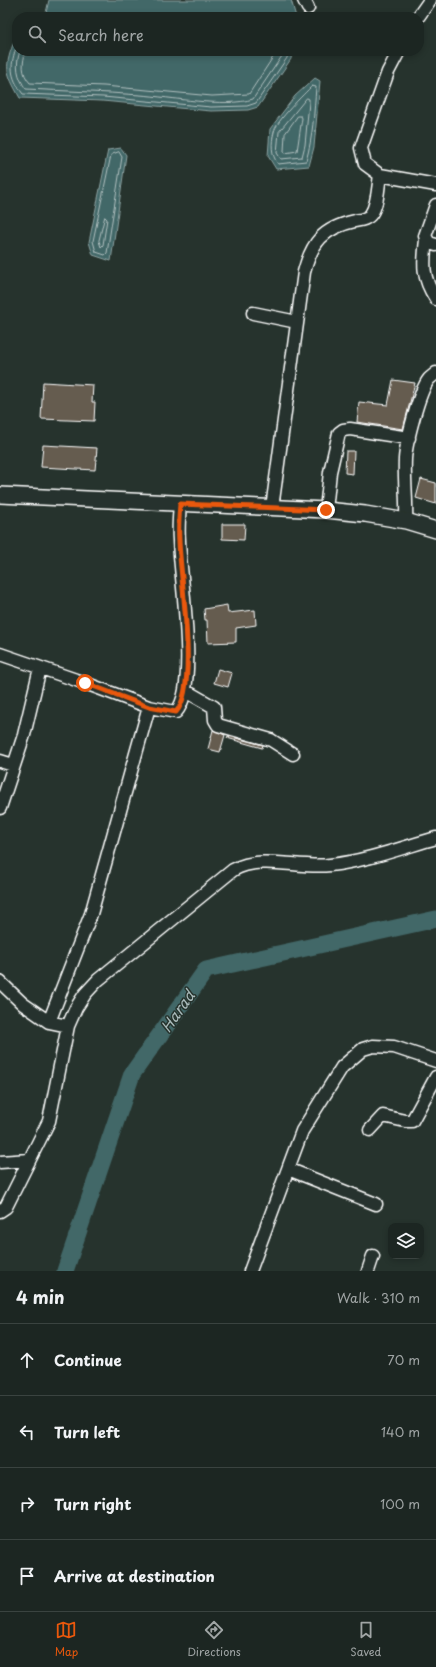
<!DOCTYPE html>
<html lang="en">
<head>
<meta charset="utf-8">
<style>
  :root { --surface:#1c2622; --page:#29322f; --text:#f1f3f6; --muted:#a0a5a5; --line:#3a4340; --accent:#ea580c }
  body { margin:0; font-family:"Playpen Sans",sans-serif; background:var(--page); color:var(--text) }
  .controls { position:absolute; right:12px; bottom:12px; display:grid; overflow:hidden; border-radius:8px; box-shadow:0 2px 6px #0003 }
  .controls button { width:36px; height:36px; display:grid; place-items:center; padding:0; border:0; border-bottom:1px solid var(--line); background:var(--surface); color:var(--text); font:20px sans-serif }
  .stop { position:absolute; width:12px; height:12px; margin:-9px; border:3px solid #ea580c; border-radius:50%; background:#fff }
  .stop.end { background:#ea580c; border-color:#fff; box-shadow:0 1px 4px #0008 }
  .list { margin:0; padding:0; list-style:none }
  h2 { display:flex; justify-content:space-between; align-items:center; height:52px; margin:0; padding:0 16px; font-size:17px }
  h2 small { font-size:13px; font-weight:400; color:var(--muted) }
  .list li { display:grid; grid-template-columns:26px 1fr auto; gap:12px; align-items:center; box-sizing:border-box; height:72px; padding:0 16px; border-top:1px solid var(--line) }
  .list b { display:block; font-size:15px; white-space:nowrap }
  .list em { font-size:13px; font-style:normal; color:var(--muted) }
  .icon { flex:none; width:22px; height:22px; fill:none; stroke:currentColor; stroke-width:2; stroke-linecap:round; stroke-linejoin:round }
  .map { position:relative; flex:none; width:436px; height:1271px; overflow:hidden }
  .search { position:absolute; background:var(--surface); box-shadow:0 2px 6px #0003; left:12px; right:12px; top:12px; height:44px; display:flex; align-items:center; gap:10px; box-sizing:border-box; padding:0 14px; border-radius:16px; color:var(--muted); font-size:15px }
  .sheet { height:340px; background:var(--surface) }
  nav { display:flex; justify-content:space-around; align-items:center; box-sizing:border-box; height:56px; border-top:1px solid var(--line); background:var(--surface); font-size:11px; color:var(--muted) }
  nav a { display:grid; justify-items:center; gap:2px }
  nav .on { color:var(--accent) }
  .map>svg:first-child { display:block }
  .water { fill:#426767; stroke:#8ea4a4 }
  .lines { fill:none; stroke-linecap:round; stroke-linejoin:round }
  .shore { stroke:#b3c2c2; stroke-width:1 }
  .river { stroke:#426767; stroke-width:17 }
  .building { fill:#655c4f; stroke:#fff }
  .minor-casing { stroke:#fff; stroke-width:15 }
  .major-casing { stroke:#fff; stroke-width:18 }
  .minor { stroke:#26332d; stroke-width:12 }
  .major { stroke:#26332d; stroke-width:15 }
  .route { stroke:#ea580c; stroke-width:5 }
  .labels { text-anchor:middle; dominant-baseline:central; stroke-width:3; stroke-linejoin:round; paint-order:stroke }
  .water-label { font-size:15px; font-style:italic; fill:#abb; stroke:#26332d }
</style>
</head>
<body>
<div class="map">
<svg width="436" height="1271" viewBox="0 0 436 1271">
  <rect width="100%" height="100%" fill="#26332d"/>
  <filter id="ink" filterUnits="userSpaceOnUse"><feTurbulence type="fractalNoise" baseFrequency=".025" numOctaves="2"/><feDisplacementMap in="SourceGraphic" scale="8" xChannelSelector="R" yChannelSelector="G"/><feConvolveMatrix kernelMatrix="1 2 1 2 8 2 1 2 1" color-interpolation-filters="sRGB"/></filter>
  <g filter="url(#ink)">
    <path class="water" d="M49 0H291L296 17H45Z
      M17 37V51H292L291 59 258 107 248 110 211 111 102 101 20 98C5 71 4 68 15 39Z
      M315 78 320 81 314 147 309 166 276 169 268 156 270 129 295 96Z
      M121 148 126 155 111 261 93 255 89 242 108 150Z"/>
    <g class="lines">
      <path class="shore" d="M17 45C10 65 9 76 23 94L103 97 211 107 247 106 256 103 287 58 288 51
        M20 51C15 65 17 77 26 89 64 91 102 92 140 95 170 97 225 108 253 99L282 56 283 51
        M26 51C22 63 21 73 30 83L104 86 212 96 249 94 277 51
        M312 86 316 87C314 112 313 137 306 161L278 164C271 155 271 143 274 132 276 121 304 94 312 86Z
        M307 98 309 99V102L305 145 302 157 281 159 277 153 279 132Z
        M298 116H301L302 118 297 151 285 153 284 151 285 134Z
        M119 152 122 157 107 253 105 255 96 252 93 241 111 155Z
        M105 217 107 219 103 245 101 247 99 241Z"/>
      <path class="river" d="M65 1271 132 1074 206 970 436 919"/>
    </g>
    <path class="building" d="M393 380 415 383 403 429 357 422 359 402 388 405Z
      M43 382 93 385 92 402H95L94 421 41 419Z
      M43 445 97 448 95 470 41 467Z
      M346 451H354L353 474 345 473Z
      M421 479 436 483V504L416 498Z
      M222 524H245L244 540 222 539Z
      M227 605 228 613 255 610 256 625 236 628V642L208 643 207 620H205L204 609Z
      M218 669 232 673 228 687 214 683Z
      M213 730 225 735 220 752 208 749Z
      M228 736 263 745 262 748 227 738Z"/>
    <g class="lines">
      <g class="minor-casing">
        <path id="minor" d="M304 0 308 8
          M418 17 430 0
          M380 175 436 185
          M436 205 425 236 429 243 436 245
          M426 240C423 264 422 278 436 299
          M253 313 297 322
          M272 508 304 272C312 242 323 228 355 221 360 220 368 219 371 214 378 204 378 187 380 175L365 164 361 148 388 72 399 51
          M326 510 330 472 339 433 343 430 350 429 409 438
          M406 521C407 500 404 479 405 459 406 443 419 391 429 379 431 377 434 375 436 373
          M0 654 85 683 149 707 176 712C199 687 180 577 179 540 178 528 179 516 180 504
          M186 691 214 707 215 720 218 725 271 740 293 754
          M0 761 13 765
          M0 808 24 735 40 668
          M0 982 23 1004 49 1022 68 1026
          M49 1022 91 914 149 707
          M370 1130 383 1116 405 1121H412L436 1077
          M0 1162 29 1160
          M288 1169 376 1204
          M0 1211 6 1207 49 1121 68 1026 76 1008 85 994 98 980 233 870C262 854 298 869 330 865 366 861 401 848 436 838
          M250 1271 302 1131 342 1067 363 1049 373 1046 394 1047 436 1061
          M368 1271 373 1256"/>
      </g>
      <g class="major-casing">
        <path id="major" d="M0 495 326 510 365 514 406 521 436 530"/>
      </g>
      <use href="#minor" class="minor"/>
      <use href="#major" class="major"/>
    </g>
  </g>
  <g class="lines" filter="url(#ink)">
    <path class="route" d="M85 683 149 707 176 712C199 687 180 577 179 541 178 528 179 516 180 504L326 510"/>
  </g>
  <g class="labels">
    <g class="water-label">
      <text transform="translate(177 1011) rotate(-55)">Harad</text>
    </g>
  </g>
</svg>
<div class="controls">
<button><svg class="icon" aria-label="layers" viewBox="0 0 24 24"><path d="M12 4l9 5-9 5-9-5zM3 14l9 5 9-5"/></svg></button>
</div>
<div class="stop" style="left:85px;top:683px"></div>
<div class="stop end" style="left:326px;top:510px"></div>
<div class="search"><svg class="icon" aria-label="search" viewBox="0 0 24 24"><circle cx="10" cy="10" r="6"/><path d="M15 15l6 6"/></svg>Search here</div>
</div>
<section class="sheet">
<h2>4 min<small>Walk · 310 m</small></h2>
<ul class="list">
<li><svg class="icon" aria-label="ahead" viewBox="0 0 24 24"><path d="M12 20V5M6 11l6-6 6 6"/></svg><div><b>Continue</b></div><em>70 m</em></li>
<li><svg class="icon" aria-label="left" viewBox="0 0 24 24"><path d="M17 20v-9H6M10 6l-5 5 5 5"/></svg><div><b>Turn left</b></div><em>140 m</em></li>
<li><svg class="icon" aria-label="right" viewBox="0 0 24 24"><path d="M7 20v-9h11M14 6l5 5-5 5"/></svg><div><b>Turn right</b></div><em>100 m</em></li>
<li><svg class="icon" aria-label="arrive" viewBox="0 0 24 24"><path d="M6 21V4h12l-3 4 3 4H6"/></svg><div><b>Arrive at destination</b></div></li>
</ul>
</section>
<nav>
<a class="on"><svg class="icon" aria-label="map" viewBox="0 0 24 24"><path d="M3 6l6-2 6 2 6-2v14l-6 2-6-2-6 2zM9 4v14M15 6v14"/></svg>Map</a>
<a><svg class="icon" aria-label="directions" viewBox="0 0 24 24"><path d="M12 3l9 9-9 9-9-9zM9 14v-3h6M13 9l2 2-2 2"/></svg>Directions</a>
<a><svg class="icon" aria-label="saved" viewBox="0 0 24 24"><path d="M7 4h10v16l-5-4-5 4z"/></svg>Saved</a>
</nav>
</body>
</html>
